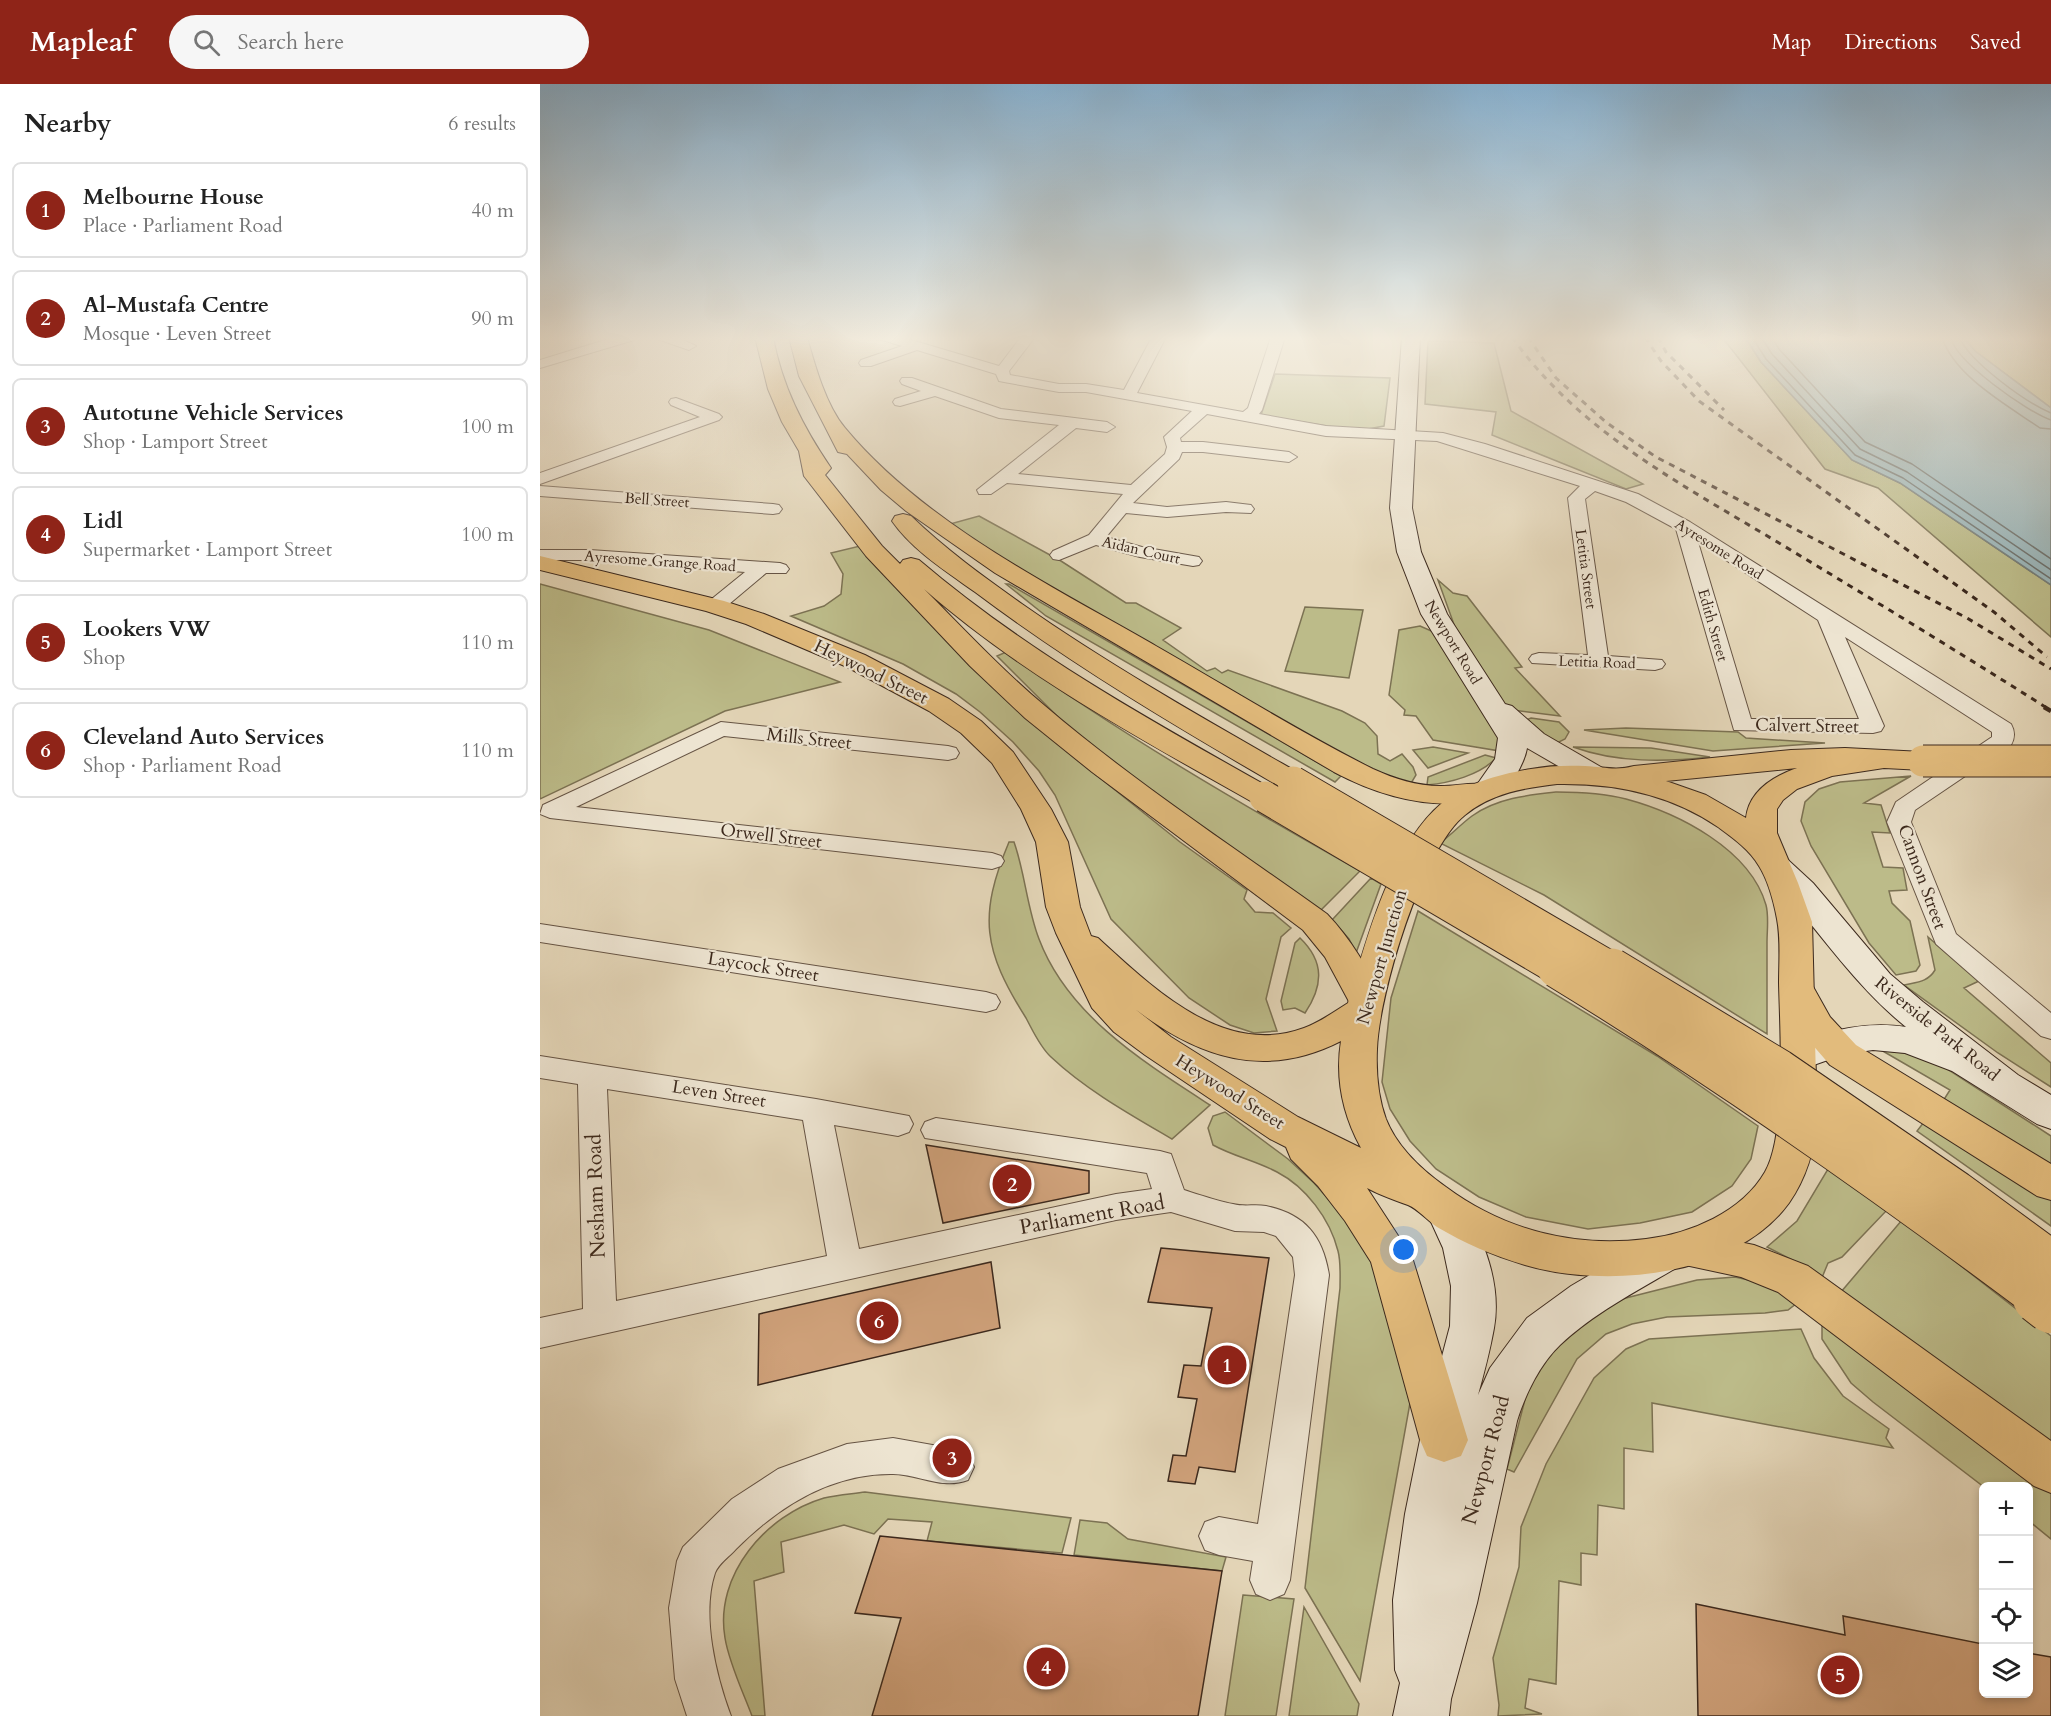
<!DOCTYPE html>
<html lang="en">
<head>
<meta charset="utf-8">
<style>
  :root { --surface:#fff; --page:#f6f6f6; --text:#222; --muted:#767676; --line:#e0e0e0; --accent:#8f2418 }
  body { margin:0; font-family:Cardo,serif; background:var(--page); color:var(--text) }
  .controls { position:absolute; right:18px; bottom:18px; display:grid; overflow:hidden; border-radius:9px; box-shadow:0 3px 9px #0003 }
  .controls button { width:54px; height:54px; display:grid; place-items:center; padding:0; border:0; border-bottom:2px solid var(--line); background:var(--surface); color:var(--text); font:30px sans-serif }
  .you { position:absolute; left:864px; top:1166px; width:21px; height:21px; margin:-15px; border:4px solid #fff; border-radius:50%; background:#1a73e8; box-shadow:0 0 0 9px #1a73e833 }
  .badge { display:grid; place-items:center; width:39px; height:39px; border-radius:50%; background:var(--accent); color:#fff; font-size:20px; font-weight:700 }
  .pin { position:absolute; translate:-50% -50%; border:3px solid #fff; box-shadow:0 2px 6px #0006 }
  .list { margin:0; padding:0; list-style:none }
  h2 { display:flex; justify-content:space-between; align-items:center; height:78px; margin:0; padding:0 24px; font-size:26px }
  h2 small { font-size:20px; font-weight:400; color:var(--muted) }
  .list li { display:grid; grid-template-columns:39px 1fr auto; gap:18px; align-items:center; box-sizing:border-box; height:96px; margin:0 12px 12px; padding:0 12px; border:2px solid var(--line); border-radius:9px }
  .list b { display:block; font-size:22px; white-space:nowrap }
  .list p { margin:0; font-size:20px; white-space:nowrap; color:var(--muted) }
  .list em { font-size:20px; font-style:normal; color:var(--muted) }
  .icon { flex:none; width:33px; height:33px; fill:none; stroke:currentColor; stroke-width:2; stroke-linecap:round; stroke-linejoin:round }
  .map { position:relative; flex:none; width:1511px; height:1632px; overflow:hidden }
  header { display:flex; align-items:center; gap:36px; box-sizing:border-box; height:84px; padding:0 30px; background:var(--accent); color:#fff }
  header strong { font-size:28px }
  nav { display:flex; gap:33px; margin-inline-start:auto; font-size:21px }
  .search { width:420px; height:54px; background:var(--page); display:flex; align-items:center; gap:15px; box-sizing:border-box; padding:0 21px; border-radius:33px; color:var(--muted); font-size:22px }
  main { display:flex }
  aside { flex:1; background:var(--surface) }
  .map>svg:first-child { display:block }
  .green { fill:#bcbb89; stroke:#7c7253; stroke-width:1.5 }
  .water { fill:#9bb6ba; stroke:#757e7b; stroke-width:1.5 }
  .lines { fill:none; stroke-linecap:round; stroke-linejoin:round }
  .shore { stroke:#6c706c; stroke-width:1.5 }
  .building { fill:#d0a27b; stroke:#3c291d; stroke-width:1.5 }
  .street-casing { stroke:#665444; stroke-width:2 }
  .secondary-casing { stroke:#3c291d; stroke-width:2 }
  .primary-casing { stroke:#3c291d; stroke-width:2 }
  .highway-casing { stroke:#3c291d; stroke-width:2 }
  .street { fill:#ede4d1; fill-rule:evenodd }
  .secondary { fill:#ede4d1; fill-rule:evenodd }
  .primary { fill:#e2bb7c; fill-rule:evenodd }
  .highway { fill:#e2bb7c; fill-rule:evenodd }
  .rail-far1 { stroke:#3c291d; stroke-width:3; stroke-dasharray:6 6; stroke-linecap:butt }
  .rail { stroke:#3c291d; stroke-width:4.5; stroke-dasharray:10 10; stroke-linecap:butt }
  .primary-bridge-casing { stroke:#3c291d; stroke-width:33; stroke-linecap:butt }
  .highway-bridge-far2-casing { stroke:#3c291d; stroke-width:33; stroke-linecap:butt }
  .highway-bridge-far1-casing { stroke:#3c291d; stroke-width:41; stroke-linecap:butt }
  .highway-bridge-casing { stroke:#3c291d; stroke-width:52; stroke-linecap:butt }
  .primary-bridge { stroke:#e2bb7c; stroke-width:31 }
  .highway-bridge-far2 { stroke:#e2bb7c; stroke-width:31 }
  .highway-bridge-far1 { stroke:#e2bb7c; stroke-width:39 }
  .highway-bridge { stroke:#e2bb7c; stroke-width:50 }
  .labels { text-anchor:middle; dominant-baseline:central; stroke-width:4.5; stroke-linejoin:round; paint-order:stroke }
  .far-street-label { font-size:15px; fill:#3c291d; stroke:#ede4d1 }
  .street-label { font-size:18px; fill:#3c291d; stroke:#ede4d1 }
  .near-street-label { font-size:21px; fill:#3c291d; stroke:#ede4d1 }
</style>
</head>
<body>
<header>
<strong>Mapleaf</strong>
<div class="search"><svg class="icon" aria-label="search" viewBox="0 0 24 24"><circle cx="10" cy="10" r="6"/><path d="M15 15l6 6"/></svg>Search here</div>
<nav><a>Map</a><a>Directions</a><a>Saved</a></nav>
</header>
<main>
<aside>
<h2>Nearby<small>6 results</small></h2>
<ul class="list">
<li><span class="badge">1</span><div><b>Melbourne House</b><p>Place · Parliament Road</p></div><em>40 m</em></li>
<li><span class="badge">2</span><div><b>Al-Mustafa Centre</b><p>Mosque · Leven Street</p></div><em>90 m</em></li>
<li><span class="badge">3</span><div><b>Autotune Vehicle Services</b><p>Shop · Lamport Street</p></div><em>100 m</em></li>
<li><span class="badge">4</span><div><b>Lidl</b><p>Supermarket · Lamport Street</p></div><em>100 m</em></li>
<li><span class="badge">5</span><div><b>Lookers VW</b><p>Shop</p></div><em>110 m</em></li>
<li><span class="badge">6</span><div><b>Cleveland Auto Services</b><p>Shop · Parliament Road</p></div><em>110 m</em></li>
</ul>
</aside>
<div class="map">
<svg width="1511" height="1632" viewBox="0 0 1511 1632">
  <rect width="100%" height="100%" fill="#e4d6b8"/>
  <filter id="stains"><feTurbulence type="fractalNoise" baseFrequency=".00333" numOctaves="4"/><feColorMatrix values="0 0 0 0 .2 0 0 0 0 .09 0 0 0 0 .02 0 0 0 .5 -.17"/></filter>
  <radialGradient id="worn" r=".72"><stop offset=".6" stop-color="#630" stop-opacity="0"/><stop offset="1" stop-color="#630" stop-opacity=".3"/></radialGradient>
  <path class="green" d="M1182 253H1205L1221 278 1312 376 1360 399 1511 501V553L1338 404 1285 385Z
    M1423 253H1511V324L1435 267Z
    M888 257 954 259 971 327 1103 400 1086 405 952 351 956 328 885 320Z
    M735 290 850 294 844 342 817 347 721 331Z
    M439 432 521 477 586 519H596L641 544 623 556 667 587 675 584 682 589 688 586 802 627 825 639 837 652 838 670 850 677 862 670 873 683 876 691 870 701 841 695 552 532 410 440Z
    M320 462 524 665 640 758 707 806 704 815 715 828 733 829 751 844 741 853 726 915 737 947 714 949 690 941 649 914 571 835 515 711 499 687 473 658 440 628 416 610 363 580 251 532 284 522 301 510 303 490 291 469Z
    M898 496 913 509 927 512 982 583 975 584 1020 632 965 625 921 560Z
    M0 500 169 546 300 598 185 627 0 715Z
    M466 500H469L801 692 795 698 506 532Z
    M765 523 823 526 809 594 745 587Z
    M880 542 896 549 957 645 960 667 893 656 876 632 864 631 865 626 849 611 859 546Z
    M466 568C579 649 699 719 820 787L779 828 628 722 531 646 457 572Z
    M991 634 1019 638 1029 648 1025 655 1017 659 994 645 986 636Z
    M1086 644 1198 648 1206 654 1285 659 1173 667 1044 646Z
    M893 663 928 669 888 684 873 666Z
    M1033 663 1111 664 1170 673C1125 678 1077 679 1033 663Z
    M945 671 956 674C940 691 910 699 887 701L888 693Z
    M1371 692 1324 719 1341 721 1350 749 1332 748 1343 783 1363 784 1367 806 1349 807 1352 819 1370 837 1380 881 1376 887 1356 891 1329 859 1271 762 1261 737 1265 718 1279 705 1300 698Z
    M1017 708C1041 708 1063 709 1086 715 1138 729 1210 765 1226 821 1229 832 1227 847 1227 858 1227 888 1227 919 1227 950L1004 811 900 759C911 751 921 740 932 732 957 714 988 711 1017 708Z
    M469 758H474C485 789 487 824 499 855 528 932 605 979 670 1021L632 1055C591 1031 546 1006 511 973 500 963 493 947 486 934 443 866 438 832 469 758Z
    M831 794 841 800 816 869 809 855 792 836Z
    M878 827 1117 972 1218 1042 1211 1075 1192 1102 1152 1128 1100 1139 1048 1145 986 1133 939 1113 896 1085 870 1057 850 1025 842 998 851 914Z
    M1388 853 1439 897 1424 904 1511 979V1003L1458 969 1364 901C1377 898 1388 898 1395 886Z
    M760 854C785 878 783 902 765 929L755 924 743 926 741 917 755 859Z
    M1341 966 1373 970 1395 977 1511 1052V1081L1403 1017 1410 1006Z
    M685 1028 748 1075 774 1099 807 1136 830 1172 870 1319 820 1597 765 1504 800 1204C800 1192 801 1178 798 1167 790 1135 766 1103 737 1088 716 1077 693 1072 673 1061L668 1044 673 1032Z
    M1384 1038 1511 1113V1142L1377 1047Z
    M1288 1085 1348 1125 1302 1173 1288 1179 1281 1196 1258 1179 1227 1163 1257 1137Z
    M1362 1136 1511 1252V1365L1301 1208Z
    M1195 1193 1232 1201 1257 1219 1248 1226 1225 1229 1127 1233 1092 1240 1066 1250 1037 1275 974 1388 967 1385 988 1304 1000 1279 1039 1239 1078 1216 1157 1196Z
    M1282 1237 1511 1409V1455L1489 1437 1488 1402 1444 1403 1333 1318 1311 1299 1282 1255Z
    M1261 1245 1274 1274 1303 1312 1349 1345 1346 1354 1353 1364 1112 1319 1113 1368 1084 1364V1425L1058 1421 1057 1471 1041 1469V1501L1019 1497 1016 1600 989 1595 985 1624 1002 1630 958 1632 959 1621 953 1574 979 1483 981 1443 1006 1380 1054 1294 1086 1265 1109 1255Z
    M325 1408 531 1434 522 1469 387 1457 392 1438 348 1435 334 1450 304 1441 241 1458 244 1488 214 1497 225 1632H212C203 1608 189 1579 185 1554 174 1491 226 1431 284 1414 297 1411 311 1410 325 1408Z
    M540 1436 567 1439 588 1455 686 1473 682 1487 534 1471Z
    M703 1511 754 1515 736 1632H685Z
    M764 1523 819 1620 817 1632H749Z"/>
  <path class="water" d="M1205 253H1423L1435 267 1511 324V501L1360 399 1312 376 1221 278Z"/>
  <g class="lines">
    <path class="shore" d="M1212 253 1226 275 1315 371 1363 394 1511 495
      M1221 253 1232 270 1320 365 1367 388 1511 486
      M1232 253 1239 265 1325 358 1372 380 1511 475
      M1402 253C1413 291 1468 322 1500 344L1511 345
      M1411 253C1413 276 1489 329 1511 336
      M1419 253C1430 278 1485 318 1511 329"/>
  </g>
  <path class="building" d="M386 1061 549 1087V1109L403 1139Z
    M621 1164 729 1174 695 1388 659 1383 655 1400 628 1397 633 1371 646 1372 657 1315 638 1313 644 1281 661 1282 672 1224 608 1218Z
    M451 1178 460 1244 218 1301 219 1230Z
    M340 1452 682 1487 658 1632H332L361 1534 315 1529Z
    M1156 1520 1305 1551 1303 1532 1443 1560V1610H1488V1569L1511 1573V1632H1158Z"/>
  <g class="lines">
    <g class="street-casing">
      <path id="street" d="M75 253H96L94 256 0 284V276Z
        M118 253H137L156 262 149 266 120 256Z
        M340 253H361L459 282 481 253H495L469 287 470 291 519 300H546L584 306 612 253H626L597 309 703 328 708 324 731 253H745L722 326 719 330 786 342 903 349 945 360 1098 410 1150 438 1471 640C1475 647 1475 654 1471 661L1375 726 1371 738 1416 850 1511 929V955L1501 952 1396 860 1347 738 1356 718 1452 653V648L1305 553 1344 642 1341 647 1333 649 1194 646 1136 445 1086 418 1055 407 1045 415 1068 572 1122 576 1125 580 1122 584 1115 586 992 579 989 575 992 571 999 569 1048 571 1028 414 1040 402 897 357 786 352 667 330 640 354 641 358H663L749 368 757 373 749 378 663 368H642L639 375 593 419 627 423 686 418 711 421 714 425 711 429 686 428 627 433 586 429 566 453 602 463 659 473 662 477 659 481 653 482 600 473 556 461 519 476 513 475 510 471 513 467 549 451 583 410 467 399 451 410H439L437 406 519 341 459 334 395 312 360 322 355 321 353 318 355 315 381 307 362 300 360 297 362 294H372L461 325 567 338 575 343 567 348 536 344 478 390 591 401 625 370 627 363 624 353 652 327 546 308H519L464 298 459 297 456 290 377 266 331 282H321L319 279 321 276 362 262 342 256ZM1158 458 1278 536 1319 635H1211Z
        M136 314 179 330 182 333 179 336 0 400V389L160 333 131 321 129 318 131 315Z
        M0 402 233 420 239 421 242 425 239 429 233 430 0 412Z
        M0 466H50L240 479 246 481 249 485 246 489H226L182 526H168L165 522 168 518 205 488 50 476H0Z
        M181 638 408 662 416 664 419 669 416 674 408 676 184 652 36 723 452 769 461 772 464 777 461 782 452 785 10 734 0 730 3 721Z
        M0 840 446 908 456 911 460 918 456 925 446 928 0 858Z
        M0 972 276 1015 369 1032 373 1040 369 1048 358 1052 294 1041 319 1165 576 1110 612 1105 607 1089 385 1054 381 1046 385 1038 396 1034 620 1067 631 1070 644 1106C660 1111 677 1117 693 1120 704 1123 715 1120 726 1122 765 1130 783 1152 789 1191L750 1496 744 1510 730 1516 716 1510 710 1496 713 1477 679 1471 665 1466 659 1452 665 1438 679 1433 718 1440 755 1191 753 1173 736 1152 724 1148 695 1147 631 1128 576 1136 0 1264V1234L43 1225 38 1000 0 994ZM67 1005 263 1036 287 1172 76 1217Z
        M353 1354 415 1365 428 1370 434 1383 428 1396C401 1406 379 1390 353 1390 291 1389 238 1423 196 1465 190 1472 178 1480 175 1489 161 1531 176 1592 191 1632H147L135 1595 129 1524 137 1477 143 1463 192 1415 238 1385 307 1360Z"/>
    </g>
    <g class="secondary-casing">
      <path id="secondary" d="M862 253H880L872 424 881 468 907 530 965 620 972 622 1004 650 1066 686 1071 692 1066 698 1056 701 1046 698 987 664C985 677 970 707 957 712 951 715 945 713 938 711L934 705 955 675 958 654 881 530 857 468 850 424Z
        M1236 772 1247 775 1273 799 1350 890 1383 918 1478 991 1511 1011V1045L1497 1040 1412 987 1365 969 1333 966 1305 970 1268 983 1255 979 1249 969 1255 959C1293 946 1326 937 1366 943 1321 907 1288 860 1251 816 1242 804 1229 795 1220 782L1225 775Z
        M908 1112 923 1117C943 1156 962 1199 954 1244 950 1267 944 1289 938 1311L950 1284 987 1234 1031 1202 1106 1158 1121 1153 1136 1158 1142 1171 1136 1184C1097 1207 1054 1229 1020 1261 1000 1280 985 1311 977 1337L937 1519 911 1615 909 1632H853L860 1599 855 1586 853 1516 865 1430 880 1356 910 1242 911 1202 903 1164 887 1129 893 1117Z"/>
    </g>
    <g class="primary-casing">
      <path id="primary" d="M0 472 184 517 224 530 325 571 409 615 441 637 473 668 511 725 528 758 540 823 551 852 558 854C613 904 684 974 764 944 780 938 794 928 808 919 826 856 851 762 902 719 926 699 961 690 991 685 1008 682 1027 681 1045 682 1065 683 1075 687 1094 682L1251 666 1305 664 1383 668 1393 671 1398 677 1393 683 1383 686 1344 684 1292 692 1257 705 1243 716 1237 725V749L1258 799 1272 838 1277 1034C1275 1065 1267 1093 1249 1119 1195 1193 1066 1205 985 1181 954 1172 924 1159 897 1143 888 1137 878 1125 868 1121 854 1116 840 1111 827 1104L872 1173 928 1356 921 1372 904 1378 887 1372 880 1356 831 1178 805 1137 778 1102 751 1075 746 1063 730 1055 605 971 574 948 552 924 516 849 506 823 496 758 481 725 452 679 421 649 389 627 307 583 206 540 166 527 0 486ZM1257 684C1234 692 1209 707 1206 734L1166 711 1126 697ZM1017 700C1075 699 1130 710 1178 743 1193 754 1210 766 1219 782 1228 796 1234 819 1237 835 1241 855 1239 878 1239 899 1240 945 1247 1050 1225 1088 1202 1128 1150 1150 1106 1155 1034 1164 964 1146 906 1103 882 1086 857 1063 846 1035 838 1013 836 988 837 965 839 910 882 765 925 731 952 709 984 704 1017 700ZM595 925C659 974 725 996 801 957 795 995 803 1031 821 1064L758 1033 631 953Z"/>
    </g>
    <g class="highway-casing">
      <path id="highway" d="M215 253H233C242 302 263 343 291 384L285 391 342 462 360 480 363 476 371 474 379 476C488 569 611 637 736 707L740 713 736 719 725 722 714 719C601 655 483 592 384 505 424 545 462 586 505 622 594 698 692 762 787 830 811 855 828 885 844 916L839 925 826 928 813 925 785 873 763 846 552 688 485 634 430 582 326 472 264 392 259 367 242 338 228 305Z
        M249 253H267C275 282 286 321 305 344 384 439 510 501 616 562 688 603 759 648 833 685 855 695 876 702 901 702 918 702 935 697 952 702L956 708 952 714C896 728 843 714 794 688L455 489 366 427 341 406 307 370 298 368 259 292Z
        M363 430 371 432C405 465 444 493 482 520 572 583 668 637 764 692L768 698 764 704 753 707 742 704C637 643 532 581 435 508 407 488 372 466 352 437L355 432Z
        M1258 896 1271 899 1290 933 1316 961 1511 1080V1116L1497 1112 1290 981 1264 951 1240 908 1245 899Z
        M1146 1147 1214 1161 1268 1182 1511 1357V1409L1494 1402 1238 1208 1201 1193 1131 1178 1125 1165 1131 1152Z"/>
    </g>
    <use href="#street" class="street"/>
    <use href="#secondary" class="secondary"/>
    <use href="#primary" class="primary"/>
    <use href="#highway" class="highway"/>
    <path class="rail-far1" d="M972 253C1040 349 1145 402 1244 462 1332 515 1420 569 1507 624
      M988 253 1016 294 1067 339 1116 373 1427 534 1511 585
      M1105 253 1121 277 1159 317 1454 528 1507 573
      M1118 253 1126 268 1184 326"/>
    <path class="rail" d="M1504 623 1511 627"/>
    <g class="primary-bridge-casing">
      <path id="primary-bridge" d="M1383 677H1511"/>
    </g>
    <g class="highway-bridge-far2-casing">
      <path id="highway-bridge-far2" d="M753 698 1075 886
        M725 713 1019 886"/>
    </g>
    <g class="highway-bridge-far1-casing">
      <path id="highway-bridge-far1" d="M1017 884C1184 986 1343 1098 1500 1216
        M1072 884 1239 985 1417 1107 1511 1176"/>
    </g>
    <g class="highway-bridge-casing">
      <path id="highway-bridge" d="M1498 1214 1511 1224"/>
    </g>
    <use href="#primary-bridge" class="primary-bridge"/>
    <use href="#highway-bridge-far2" class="highway-bridge-far2"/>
    <use href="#highway-bridge-far1" class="highway-bridge-far1"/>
    <use href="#highway-bridge" class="highway-bridge"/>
  </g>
  <linearGradient id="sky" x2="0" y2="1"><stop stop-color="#89b5d6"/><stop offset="0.53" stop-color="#f3eddf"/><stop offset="1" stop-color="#f3eddf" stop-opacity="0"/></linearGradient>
  <rect width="1511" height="481" fill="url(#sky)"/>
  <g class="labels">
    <g class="far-street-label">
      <text transform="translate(117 416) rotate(4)">Bell Street</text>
      <text transform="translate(1179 465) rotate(32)">Ayresome Road</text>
      <text transform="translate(601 466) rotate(13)">Aidan Court</text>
      <text transform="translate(120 477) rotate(4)">Ayresome Grange Road</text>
      <text transform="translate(1046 485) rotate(82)">Letitia Street</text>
      <text transform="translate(1173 541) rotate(74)">Edith Street</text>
      <text transform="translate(913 558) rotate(59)">Newport Road</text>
      <text transform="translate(1057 578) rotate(2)">Letitia Road</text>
    </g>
    <g class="street-label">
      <text transform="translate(331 588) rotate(26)">Heywood Street</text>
      <text transform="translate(1267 642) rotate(1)">Calvert Street</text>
      <text transform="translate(269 655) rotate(6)">Mills Street</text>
      <text transform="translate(231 752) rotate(7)">Orwell Street</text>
      <text transform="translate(1382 793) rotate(70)">Cannon Street</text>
      <text transform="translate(842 873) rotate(-74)">Newport Junction</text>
      <text transform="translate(223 883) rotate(9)">Laycock Street</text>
      <text transform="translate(1397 945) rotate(39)">Riverside Park Road</text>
      <text transform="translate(690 1008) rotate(32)">Heywood Street</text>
      <text transform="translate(179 1010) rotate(9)">Leven Street</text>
    </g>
    <g class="near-street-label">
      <text transform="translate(56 1112) rotate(-92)">Nesham Road</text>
      <text transform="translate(552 1131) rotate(-10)">Parliament Road</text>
      <text transform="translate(946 1376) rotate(-75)">Newport Road</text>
    </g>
  </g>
  <rect width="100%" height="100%" filter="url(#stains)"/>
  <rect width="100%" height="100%" fill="url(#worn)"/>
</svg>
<div class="controls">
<button>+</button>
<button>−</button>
<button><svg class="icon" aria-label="locate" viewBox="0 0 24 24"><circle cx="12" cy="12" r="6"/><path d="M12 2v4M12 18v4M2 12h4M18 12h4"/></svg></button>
<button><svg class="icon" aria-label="layers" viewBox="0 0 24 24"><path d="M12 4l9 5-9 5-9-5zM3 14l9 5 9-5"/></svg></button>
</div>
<div class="you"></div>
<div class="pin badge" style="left:687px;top:1281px">1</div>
<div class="pin badge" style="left:472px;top:1100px">2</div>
<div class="pin badge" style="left:412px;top:1374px">3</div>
<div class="pin badge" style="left:506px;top:1583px">4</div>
<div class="pin badge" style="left:1300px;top:1591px">5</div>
<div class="pin badge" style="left:339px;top:1237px">6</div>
</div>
</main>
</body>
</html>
